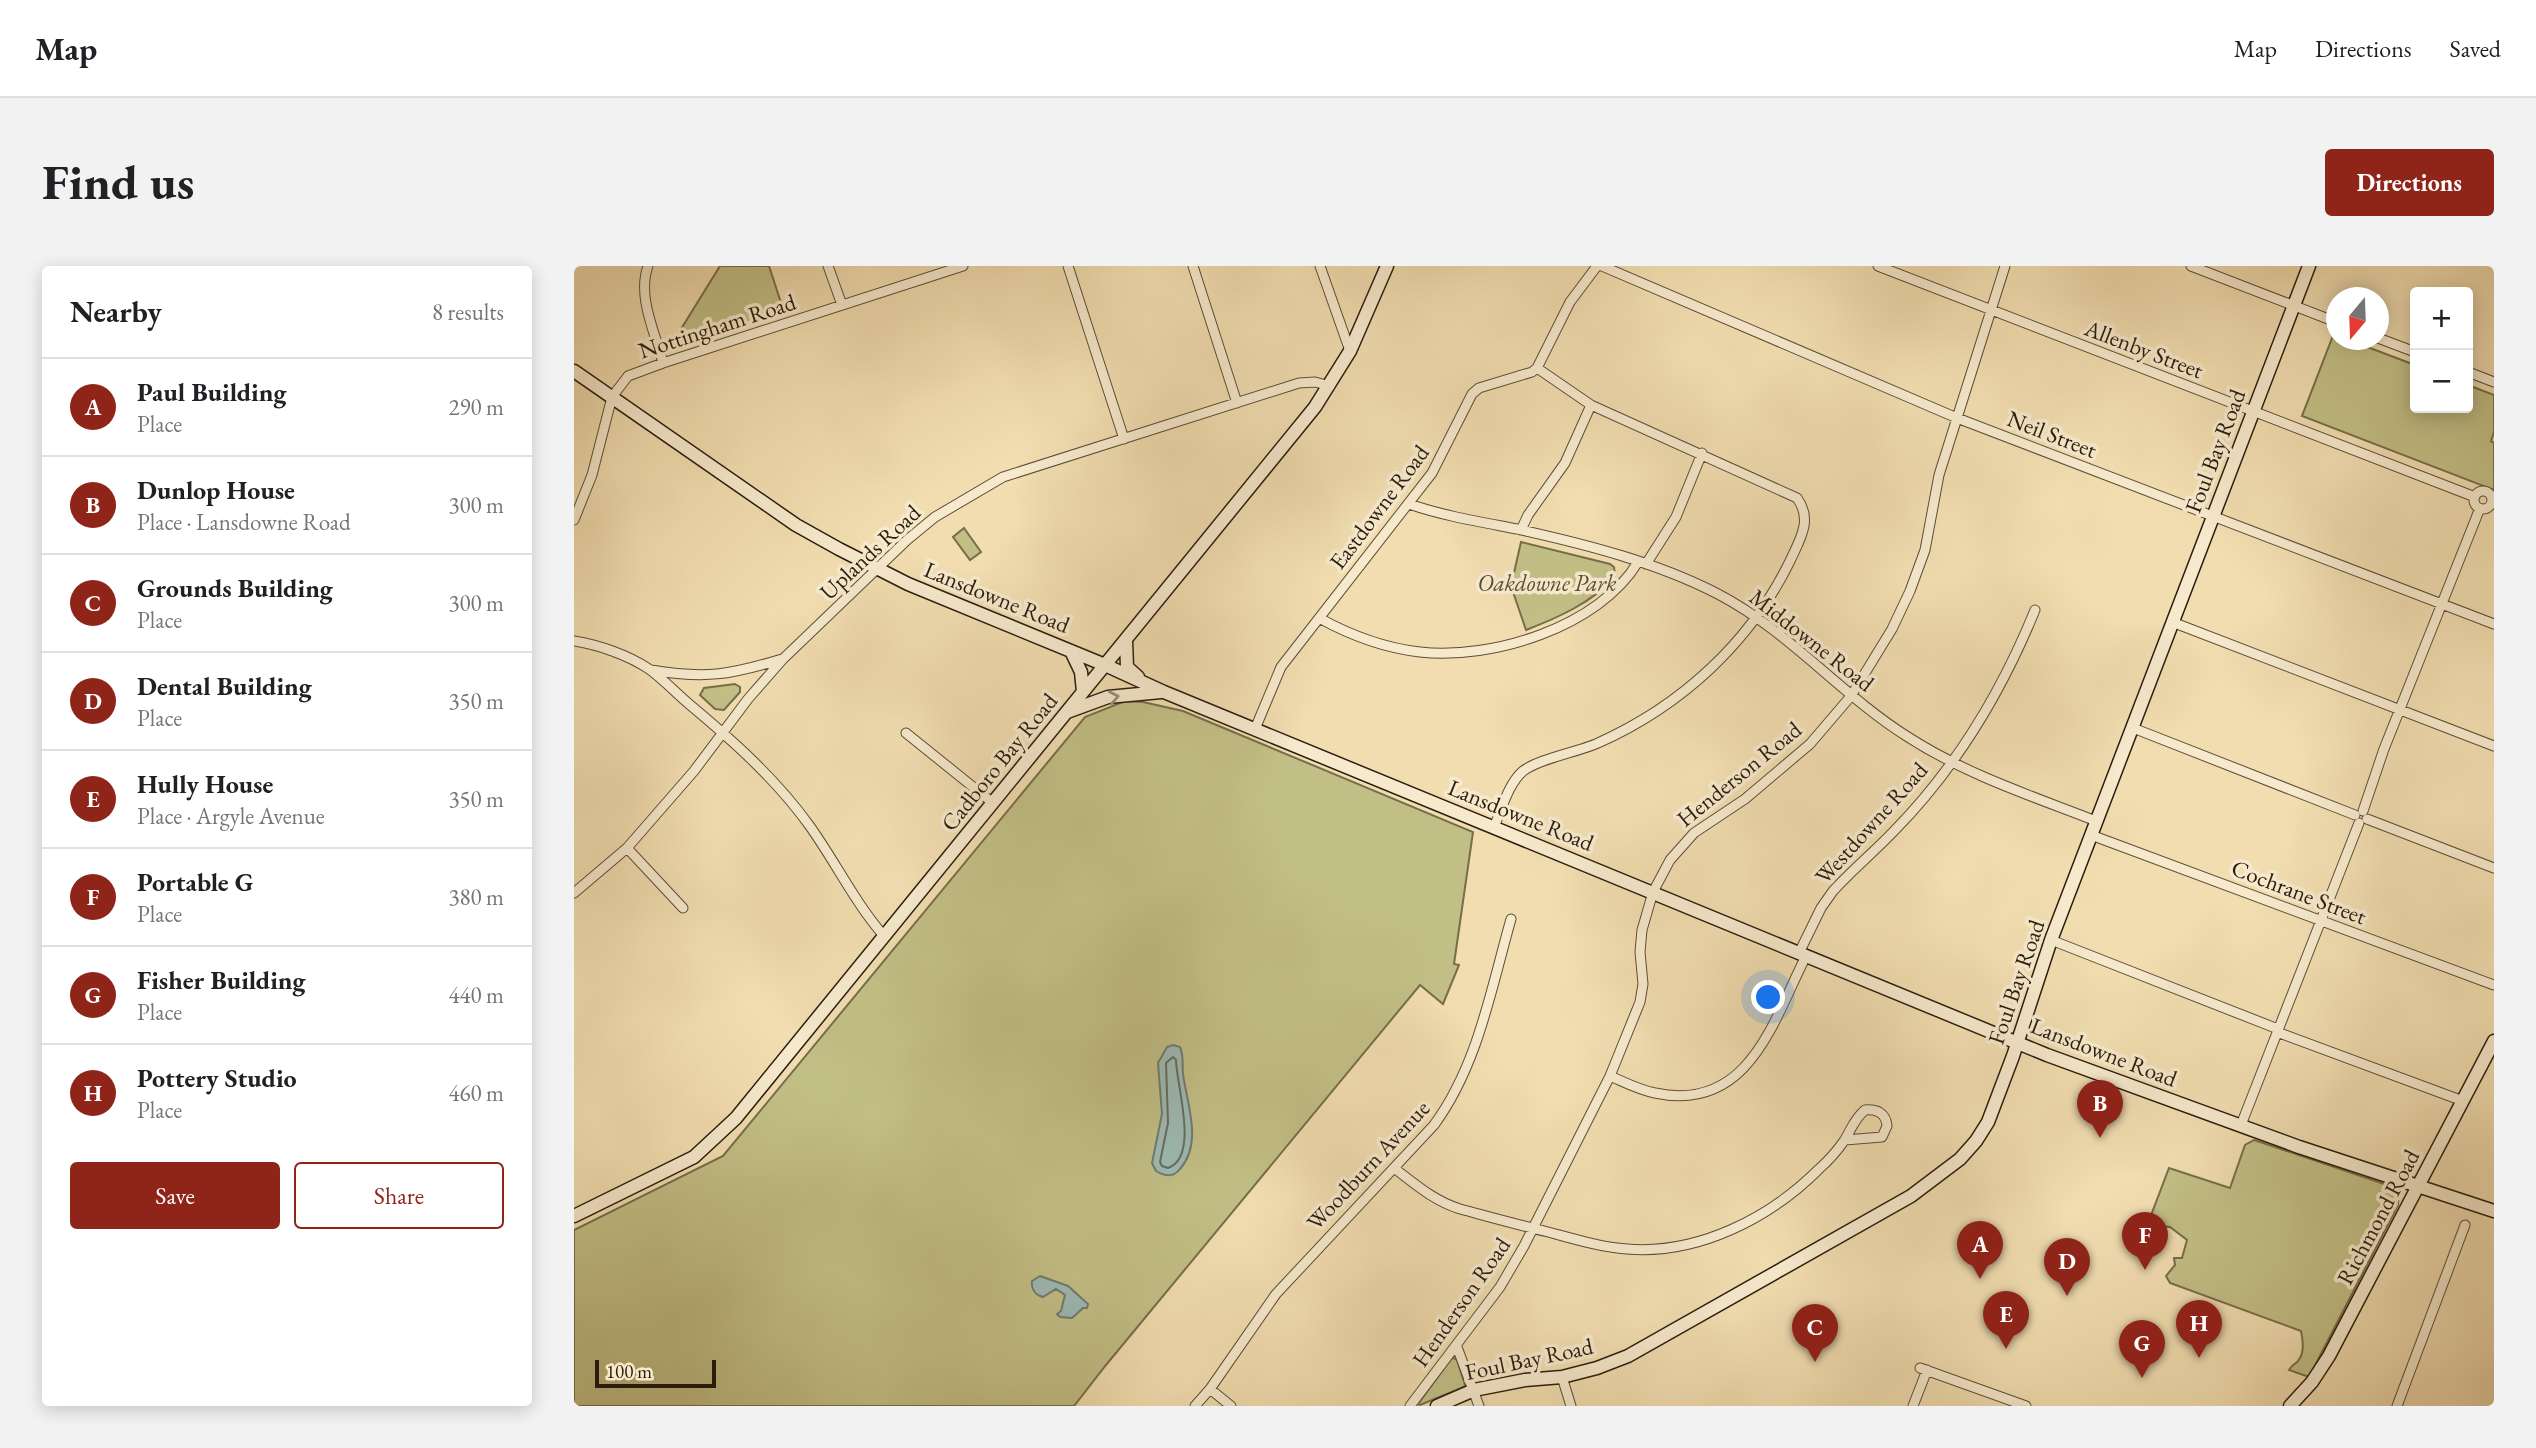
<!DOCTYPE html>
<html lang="en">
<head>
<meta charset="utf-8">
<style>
  :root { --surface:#fff; --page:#f2f2f2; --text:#202124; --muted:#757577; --line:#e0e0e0; --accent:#8f2418 }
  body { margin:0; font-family:"EB Garamond",serif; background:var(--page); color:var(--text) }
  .controls { position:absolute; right:21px; top:21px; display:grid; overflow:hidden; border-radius:7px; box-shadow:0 4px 18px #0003 }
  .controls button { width:63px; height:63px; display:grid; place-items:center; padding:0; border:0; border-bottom:2px solid var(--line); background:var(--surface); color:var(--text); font:35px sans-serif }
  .compass { position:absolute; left:1752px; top:21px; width:63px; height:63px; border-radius:50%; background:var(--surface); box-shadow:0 4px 18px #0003; rotate:199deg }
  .scale { position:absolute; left:21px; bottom:18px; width:121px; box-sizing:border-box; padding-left:7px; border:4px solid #2a1d0d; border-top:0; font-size:19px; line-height:24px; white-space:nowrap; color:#2a1d0d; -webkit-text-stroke:5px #f6e9cc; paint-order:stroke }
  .you { position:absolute; left:1195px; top:732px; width:24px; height:24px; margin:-18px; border:5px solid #fff; border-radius:50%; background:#1a73e8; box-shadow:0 0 0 10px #1a73e833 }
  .badge { display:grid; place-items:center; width:46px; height:46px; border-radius:50%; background:var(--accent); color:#fff; font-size:23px; font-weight:700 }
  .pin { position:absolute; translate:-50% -58px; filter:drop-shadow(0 2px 4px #0008) }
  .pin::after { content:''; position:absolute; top:37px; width:24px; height:21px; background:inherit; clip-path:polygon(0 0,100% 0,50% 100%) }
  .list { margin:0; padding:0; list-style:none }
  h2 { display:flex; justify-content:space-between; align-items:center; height:91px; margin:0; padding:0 28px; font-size:30px }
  h2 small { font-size:23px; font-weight:400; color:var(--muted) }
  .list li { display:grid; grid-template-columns:46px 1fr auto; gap:21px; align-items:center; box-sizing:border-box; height:98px; padding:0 28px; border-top:2px solid var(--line) }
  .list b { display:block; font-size:26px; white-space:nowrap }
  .list p { margin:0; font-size:23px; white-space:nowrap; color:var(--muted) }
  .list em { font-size:23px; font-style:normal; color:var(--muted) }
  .actions { display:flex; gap:14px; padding:21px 28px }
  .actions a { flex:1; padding:16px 0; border:2px solid var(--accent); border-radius:7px; text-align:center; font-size:24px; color:var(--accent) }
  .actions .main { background:var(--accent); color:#fff }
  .map { position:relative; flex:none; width:1920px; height:1140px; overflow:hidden; border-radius:7px }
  header { display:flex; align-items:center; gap:42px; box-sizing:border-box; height:98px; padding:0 35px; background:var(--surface); border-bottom:2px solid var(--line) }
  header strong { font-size:33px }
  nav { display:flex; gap:38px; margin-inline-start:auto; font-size:24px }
  .intro { display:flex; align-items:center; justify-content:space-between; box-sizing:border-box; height:168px; padding:0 42px }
  h1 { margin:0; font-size:49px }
  .button { padding:18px 32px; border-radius:7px; background:var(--accent); color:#fff; font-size:24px; font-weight:700 }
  main { display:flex; gap:42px; padding:0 42px }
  aside { flex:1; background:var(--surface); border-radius:7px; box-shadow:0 4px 18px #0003 }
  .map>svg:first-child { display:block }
  .green { fill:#c2bf86; stroke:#766e4a; stroke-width:2 }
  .water { fill:#9dbab4; stroke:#6f7b71; stroke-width:2 }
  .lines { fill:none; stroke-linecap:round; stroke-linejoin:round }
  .shore { stroke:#646c60; stroke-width:2 }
  .street-casing { stroke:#5c4d36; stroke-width:11 }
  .secondary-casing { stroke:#2a1d0d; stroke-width:15 }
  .street { stroke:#f6e9cc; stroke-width:9 }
  .secondary { stroke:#f6e9cc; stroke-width:12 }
  .oneway { stroke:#9a8d76 }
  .labels { text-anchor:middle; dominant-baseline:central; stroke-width:7; stroke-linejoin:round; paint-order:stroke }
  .street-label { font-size:23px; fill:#2a1d0d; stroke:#f6e9cc }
  .park-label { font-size:23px; font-style:italic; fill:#584e31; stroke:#f6e9cc }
</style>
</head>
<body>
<header>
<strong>Map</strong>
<nav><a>Map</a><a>Directions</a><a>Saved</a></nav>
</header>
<div class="intro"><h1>Find us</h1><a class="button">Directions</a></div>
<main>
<aside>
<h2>Nearby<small>8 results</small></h2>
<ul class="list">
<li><span class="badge">A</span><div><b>Paul Building</b><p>Place</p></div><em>290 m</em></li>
<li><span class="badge">B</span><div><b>Dunlop House</b><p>Place · Lansdowne Road</p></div><em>300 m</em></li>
<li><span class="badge">C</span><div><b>Grounds Building</b><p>Place</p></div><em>300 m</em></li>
<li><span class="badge">D</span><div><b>Dental Building</b><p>Place</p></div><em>350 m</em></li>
<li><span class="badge">E</span><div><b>Hully House</b><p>Place · Argyle Avenue</p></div><em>350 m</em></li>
<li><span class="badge">F</span><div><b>Portable G</b><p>Place</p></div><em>380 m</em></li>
<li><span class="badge">G</span><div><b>Fisher Building</b><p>Place</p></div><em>440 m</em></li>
<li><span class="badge">H</span><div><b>Pottery Studio</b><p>Place</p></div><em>460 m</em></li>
</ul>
<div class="actions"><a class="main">Save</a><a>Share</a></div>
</aside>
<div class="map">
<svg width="1920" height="1140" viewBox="0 0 1920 1140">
  <rect width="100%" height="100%" fill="#f1ddb0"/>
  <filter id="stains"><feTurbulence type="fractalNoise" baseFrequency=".00286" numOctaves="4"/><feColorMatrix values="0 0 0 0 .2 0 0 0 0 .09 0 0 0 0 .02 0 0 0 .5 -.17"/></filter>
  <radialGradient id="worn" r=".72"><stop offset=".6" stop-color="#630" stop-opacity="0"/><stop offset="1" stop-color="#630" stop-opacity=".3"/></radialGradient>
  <path class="green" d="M146 0H195L210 46 100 81 99 76Z
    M1760 67 1762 69V74H1775L1841 99V142H1894V119L1920 129V166L1917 175 1920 177V224L1728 150Z
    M390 262 407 286 396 294 379 271Z
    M947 276 1036 298 1040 301 1041 310C1020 336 983 352 952 364L937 320Z
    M161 418 166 421V426L150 444 141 443 126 429 130 422Z
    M551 435 569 436 609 445 899 566 880 698 885 699 869 738 846 719 532 1099 500 1140H0V964L149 890 511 451Z
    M1680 874 1825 923 1824 939 1735 1111 1715 1104C1717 1100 1721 1098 1724 1095 1731 1087 1729 1074 1727 1065L1596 1017 1592 1010 1601 999 1600 992H1608L1613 974 1596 961 1585 960 1576 952 1595 902 1656 922 1671 879Z
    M880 1092 883 1094 891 1119 890 1121 846 1139 844 1138 877 1093Z"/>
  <path class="water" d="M599 779 606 781C610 790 608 799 609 808 613 838 629 877 606 903 599 912 590 910 582 905L578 897 588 848 584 797 593 781Z
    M466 1010 494 1020 514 1038 513 1042H509L498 1052 486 1051 483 1048 487 1045 491 1029 482 1023 469 1031C461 1029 457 1023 458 1015Z"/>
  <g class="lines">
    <path class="shore" d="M599 791 602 794C602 818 626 891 594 902L588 900 586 896 594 857 592 797Z"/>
    <g class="street-casing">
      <path id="street" d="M74 0C63 31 81 66 89 97
        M254 0 268 39
        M494 0 550 173
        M619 0 663 137
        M746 0 776 85
        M1028 0 1383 152 1920 358
        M1304 0 1901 231
        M1617 0 1762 56
        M1804 72 1841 86
        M1894 106 1920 116
        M1900 234a9 9 0 1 1 18 0a9 9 0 1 1-18 0Z
        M835 238C870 250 907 256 943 263 1011 278 1082 296 1144 328 1215 365 1267 429 1334 471 1393 509 1458 530 1522 555
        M0 254 18 209 38 131 54 110 89 97 389 0
        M947 264 954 249 991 197 1017 139
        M1072 298 1102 251 1128 187
        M745 352C776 369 810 382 846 386 918 394 1025 361 1064 296
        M1598 356 1920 480
        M0 375C25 379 54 389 75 403 89 413 102 427 115 438 158 474 202 513 235 559 261 595 281 637 310 670
        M77 404C131 413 156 409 208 393
        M1559 462 1781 549
        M681 463 707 401 858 207 898 128 905 122 958 106 963 102 996 36 1023 0
        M332 467 419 537
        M1789 545 1810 483 1906 242
        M1793 553 1920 602
        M920 561C928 543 934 518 949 505 964 493 1004 486 1024 477 1107 440 1176 377 1216 295 1226 273 1239 254 1223 232L1017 139 963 102
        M1517 569 1920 719
        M53 582 109 642
        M0 627 53 582 120 505 174 433 209 393 333 274 361 251 429 211 725 117 741 116 756 120
        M1477 674 1704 763
        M1225 687 1247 642 1259 625C1278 604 1300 586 1320 565 1382 502 1428 425 1461 344
        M1703 766 1889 835
        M1036 810C1050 816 1065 824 1081 827 1175 847 1199 755 1232 690
        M1667 859 1785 557
        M820 902C841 918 860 935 886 943 916 951 945 959 974 966 1000 973 1026 981 1053 983 1124 989 1196 952 1245 903 1254 895 1263 885 1270 875 1277 864 1280 853 1291 844 1303 843 1312 847 1313 860L1308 871 1271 874
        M883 1081 905 1140
        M1346 1102 1452 1140
        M988 1111 997 1140
        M636 1123 657 1140
        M621 1140 636 1123 702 1028 860 859C904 799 917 723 937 653
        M836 1140 926 1021 950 980 1036 810 1066 736 1069 718 1066 686 1068 664 1079 626 1096 594 1120 567 1171 533 1236 478 1277 430 1318 363 1336 325 1351 284 1365 209 1431 0
        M1339 1140 1353 1104
        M1823 1140 1891 959"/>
    </g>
    <g class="secondary-casing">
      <path id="secondary" d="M0 105 222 259 265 283 334 318 531 399 590 426 1473 789 1725 881 1920 945
        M552 375 553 401 564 411
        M497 385 507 406 509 426
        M493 446 534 431 587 426
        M0 950 120 891 162 852 741 141 776 85 813 0
        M863 1140 900 1124 951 1114 988 1111 1023 1102 1054 1090 1337 930 1386 893 1402 875 1414 856 1439 790 1477 674 1735 0
        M1716 1140 1738 1116 1755 1090 1920 775"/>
    </g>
    <use href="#street" class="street"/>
    <use href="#secondary" class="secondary"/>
  </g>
  <defs><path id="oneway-chevron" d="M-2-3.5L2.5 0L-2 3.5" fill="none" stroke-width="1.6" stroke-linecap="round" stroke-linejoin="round" transform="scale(1.75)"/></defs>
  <use class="oneway" href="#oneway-chevron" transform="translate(540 431) rotate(-11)"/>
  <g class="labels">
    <g class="street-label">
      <text transform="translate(143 60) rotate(-18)">Nottingham Road</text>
      <text transform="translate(1570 83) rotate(21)">Allenby Street</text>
      <text transform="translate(1478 168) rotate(21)">Neil Street</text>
      <text transform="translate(1641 185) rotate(-69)">Foul Bay Road</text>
      <text transform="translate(805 241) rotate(-53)">Eastdowne Road</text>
      <text transform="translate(296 286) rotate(-43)">Uplands Road</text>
      <text transform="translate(423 331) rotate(22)">Lansdowne Road</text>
      <text transform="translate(1238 374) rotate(38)">Middowne Road</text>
      <text transform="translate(425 496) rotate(-51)">Cadboro Bay Road</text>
      <text transform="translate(1165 508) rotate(-39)">Henderson Road</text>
      <text transform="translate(947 549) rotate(22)">Lansdowne Road</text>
      <text transform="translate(1297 557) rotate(-48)">Westdowne Road</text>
      <text transform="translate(1725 626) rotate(21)">Cochrane Street</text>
      <text transform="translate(1442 716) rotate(-71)">Foul Bay Road</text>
      <text transform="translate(1530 786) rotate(21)">Lansdowne Road</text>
      <text transform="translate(794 899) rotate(-47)">Woodburn Avenue</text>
      <text transform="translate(1804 951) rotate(-62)">Richmond Road</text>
      <text transform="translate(887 1036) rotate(-55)">Henderson Road</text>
      <text transform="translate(955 1093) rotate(-12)">Foul Bay Road</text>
    </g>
    <g class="park-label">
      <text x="973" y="317">Oakdowne Park</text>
    </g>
  </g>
  <rect width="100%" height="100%" filter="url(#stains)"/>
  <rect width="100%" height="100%" fill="url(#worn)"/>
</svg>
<div class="controls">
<button>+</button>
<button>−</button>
</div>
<svg class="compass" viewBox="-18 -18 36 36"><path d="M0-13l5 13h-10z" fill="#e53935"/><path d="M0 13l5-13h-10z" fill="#757577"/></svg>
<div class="scale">100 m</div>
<div class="you"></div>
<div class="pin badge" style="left:1406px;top:1013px">A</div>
<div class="pin badge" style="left:1526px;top:872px">B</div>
<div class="pin badge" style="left:1241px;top:1096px">C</div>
<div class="pin badge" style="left:1493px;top:1030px">D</div>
<div class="pin badge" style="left:1432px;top:1083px">E</div>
<div class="pin badge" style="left:1571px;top:1004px">F</div>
<div class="pin badge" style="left:1568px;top:1112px">G</div>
<div class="pin badge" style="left:1625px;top:1092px">H</div>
</div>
</main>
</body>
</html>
